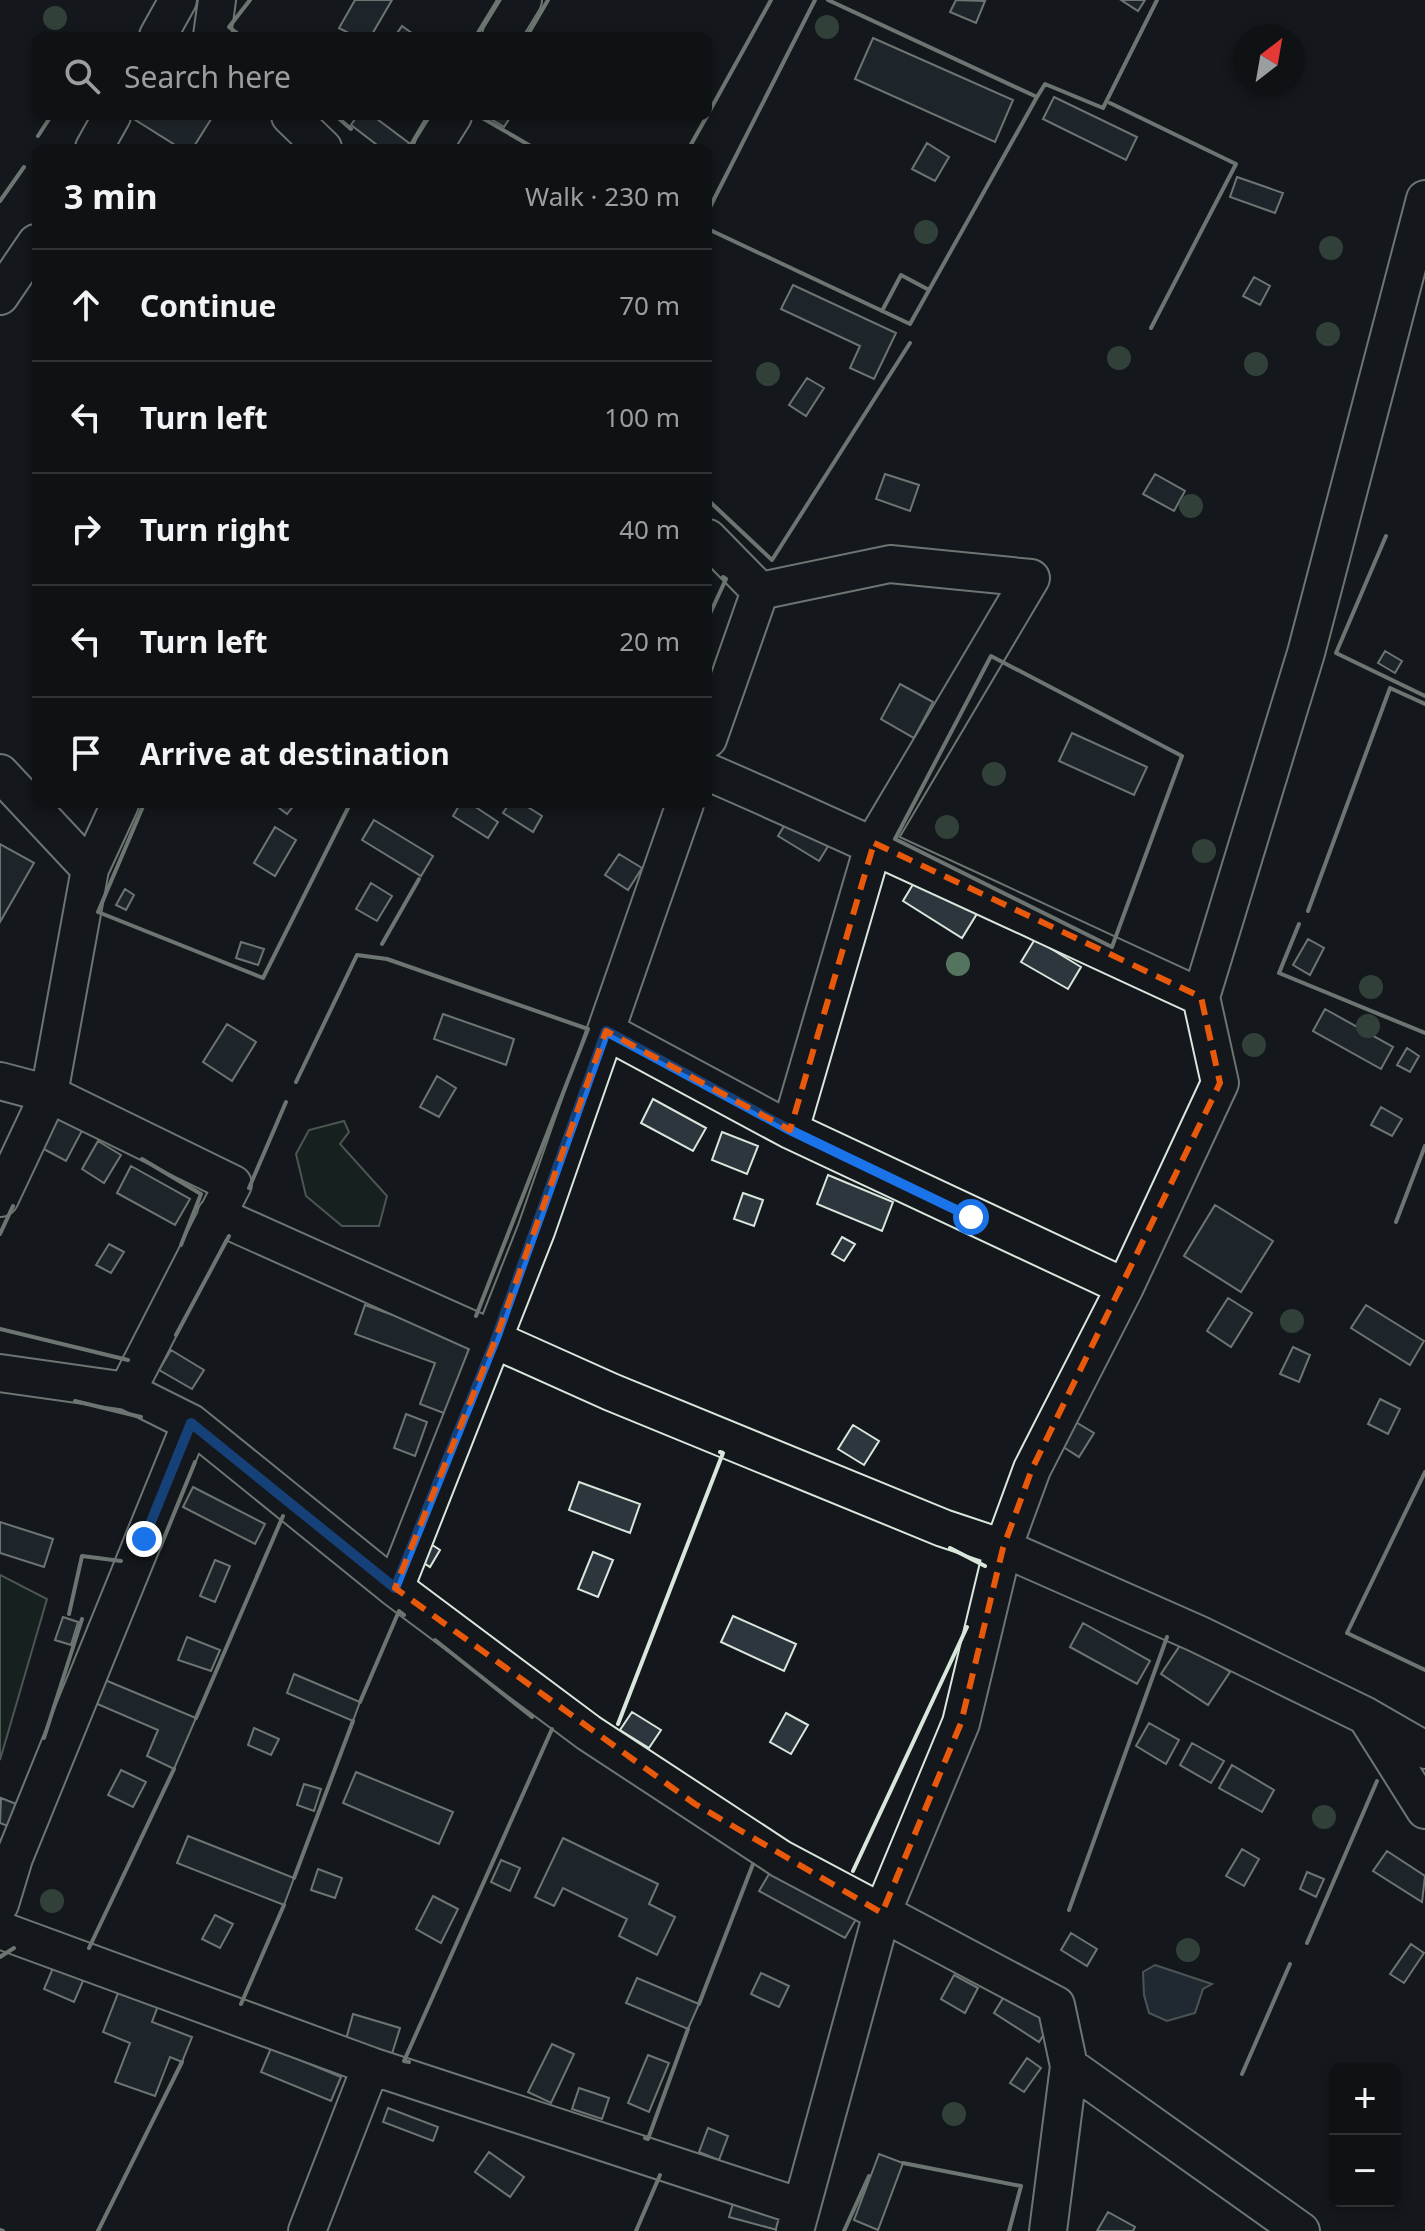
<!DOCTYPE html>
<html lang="en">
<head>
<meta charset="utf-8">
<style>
  :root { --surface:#0f1215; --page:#181b1e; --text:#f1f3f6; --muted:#9b9ea0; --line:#2f3234 }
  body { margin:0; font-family:"Noto Sans",sans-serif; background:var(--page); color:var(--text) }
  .controls { position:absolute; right:24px; bottom:24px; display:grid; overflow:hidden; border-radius:12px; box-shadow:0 4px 12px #0003 }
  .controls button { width:72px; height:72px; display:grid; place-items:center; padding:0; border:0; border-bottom:2px solid var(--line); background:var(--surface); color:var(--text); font:40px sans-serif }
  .compass { position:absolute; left:1233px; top:24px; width:72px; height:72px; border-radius:50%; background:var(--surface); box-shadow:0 4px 12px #0003; rotate:31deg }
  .stop { position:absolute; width:24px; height:24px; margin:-18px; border:6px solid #1a73e8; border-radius:50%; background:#fff }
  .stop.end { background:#1a73e8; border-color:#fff; box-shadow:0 2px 8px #0008 }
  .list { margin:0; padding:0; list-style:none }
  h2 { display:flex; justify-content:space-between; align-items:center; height:104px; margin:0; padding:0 32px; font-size:34px }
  h2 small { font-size:26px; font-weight:400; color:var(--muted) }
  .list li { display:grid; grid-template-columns:52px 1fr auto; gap:24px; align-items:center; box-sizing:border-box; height:112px; padding:0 32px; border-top:2px solid var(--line) }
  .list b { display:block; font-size:30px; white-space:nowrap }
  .list em { font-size:26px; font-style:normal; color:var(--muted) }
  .icon { flex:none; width:44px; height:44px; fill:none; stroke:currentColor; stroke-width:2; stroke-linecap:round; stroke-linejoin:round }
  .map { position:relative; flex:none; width:1425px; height:2231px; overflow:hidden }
  .search { position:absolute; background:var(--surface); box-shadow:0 4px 12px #0003; left:32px; top:32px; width:680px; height:88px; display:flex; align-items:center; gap:20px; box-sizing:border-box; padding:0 28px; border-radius:12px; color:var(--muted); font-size:30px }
  .panel { position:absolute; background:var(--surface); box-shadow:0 4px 12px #0003; left:32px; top:144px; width:680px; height:664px; border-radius:12px }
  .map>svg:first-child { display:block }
  .green { fill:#1a2d24; stroke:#939e99; stroke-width:2 }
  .water { fill:#2f3f4d; stroke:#939e99; stroke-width:2 }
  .building { fill:#2c363c; stroke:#d8e6dc; stroke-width:2 }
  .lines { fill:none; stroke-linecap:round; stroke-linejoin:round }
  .street-casing { stroke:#d8e6dc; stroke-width:40 }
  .street { stroke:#14181c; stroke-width:36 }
  .wall { stroke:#d8e6dc; stroke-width:4 }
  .tree { fill:#55745f }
  .route { stroke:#1a73e8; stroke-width:10 }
  .marked { fill:none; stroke:#e8590c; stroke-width:6; stroke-dasharray:16 10; stroke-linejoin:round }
</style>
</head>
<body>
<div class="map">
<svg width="1425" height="2231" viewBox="0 0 1425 2231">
  <rect width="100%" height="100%" fill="#14181c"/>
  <path class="green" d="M344 1121 349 1132 340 1144 387 1196 379 1226H342L306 1196 296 1154 309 1130Z
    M0 1575 47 1599 0 1760Z"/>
  <path class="water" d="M1155 1965 1212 1984 1203 1989 1195 2013 1167 2021 1149 2013 1144 1995 1143 1972Z"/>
  <path class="building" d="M355 0H392L371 36H354L339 28Z
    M956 0 985 1 976 23 950 12Z
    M1121 0H1145L1138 11Z
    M402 26 416 36H395Z
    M873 38 1013 100 995 142 855 79Z
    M1054 97 1137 137 1126 160 1043 119Z
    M129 116H213L193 148H180Z
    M357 116H373L409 143 406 148H381L351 125Z
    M486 116H511L504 127Z
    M927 143 949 157 935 181 912 169Z
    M1237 177 1283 193 1275 213 1230 197Z
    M1254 277 1270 286 1260 305 1243 296Z
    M793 285 896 333 874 379 850 368 860 346 781 309Z
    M807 378 824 388 806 416 789 405Z
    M885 474 919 485 910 511 876 499Z
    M1155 474 1185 491 1174 511 1143 494Z
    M1385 651 1402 661 1395 673 1378 663Z
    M900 684 933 702 914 738 881 719Z
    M1072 733 1147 767 1134 795 1059 761Z
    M274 804H295L287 814Z
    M460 804H471L498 822 488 838 453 816Z
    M509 804H523L542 816 533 832 503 813Z
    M792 813 833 838 819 861 778 836Z
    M374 820 433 856 421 876 362 840Z
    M275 827 296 840 275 876 254 863Z
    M0 844 34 863 0 922Z
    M619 854 642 868 628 890 605 875Z
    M918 876 978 912 962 938 903 901Z
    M371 883 392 896 377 921 356 909Z
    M125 889 134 895 126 910 116 905Z
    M1035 939 1081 967 1068 989 1021 962Z
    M1308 939 1324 948 1310 975 1293 965Z
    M241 942 264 949 258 965 236 958Z
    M1325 1009 1393 1047 1381 1069 1313 1031Z
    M443 1014 514 1039 506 1065 434 1039Z
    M227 1024 256 1042 232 1081 203 1062Z
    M1407 1048 1419 1056 1410 1072 1397 1065Z
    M437 1076 456 1088 439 1117 420 1107Z
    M653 1099 706 1128 693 1151 641 1123Z
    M1381 1107 1402 1119 1392 1136 1371 1125Z
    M59 1112 85 1125 66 1161 40 1147Z
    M722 1132 758 1146 747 1174 712 1160Z
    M98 1141 121 1155 104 1183 82 1169Z
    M131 1166 190 1199 175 1225 117 1193Z
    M828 1175 893 1202 882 1231 817 1204Z
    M743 1193 763 1200 754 1226 734 1219Z
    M1215 1205 1273 1241 1241 1292 1184 1256Z
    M842 1237 855 1244 844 1261 832 1254Z
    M109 1244 124 1252 111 1273 96 1265Z
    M1228 1298 1252 1313 1231 1347 1207 1331Z
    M365 1305 471 1343 446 1414 420 1404 435 1363 355 1334Z
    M1366 1305 1424 1341 1410 1365 1351 1328Z
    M1293 1347 1310 1355 1299 1382 1280 1374Z
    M171 1350 204 1370 192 1389 159 1370Z
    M1380 1399 1400 1409 1388 1434 1368 1424Z
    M406 1414 427 1422 415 1456 394 1448Z
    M1069 1418 1094 1433 1079 1457 1054 1441Z
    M853 1425 879 1441 864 1465 838 1449Z
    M579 1482 640 1504 630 1533 569 1510Z
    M193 1487 265 1524 255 1544 183 1507Z
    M0 1522 53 1539 44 1567 0 1553Z
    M423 1539 440 1550 430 1567 413 1556Z
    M593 1552 613 1560 598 1597 578 1589Z
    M215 1560 230 1566 215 1602 200 1596Z
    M733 1616 796 1644 784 1671 721 1642Z
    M63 1617 78 1622 71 1645 55 1640Z
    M1083 1623 1150 1661 1137 1684 1070 1647Z
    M187 1637 220 1650 211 1671 178 1660Z
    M1183 1641 1230 1672 1208 1705 1161 1674Z
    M294 1674 360 1702 353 1721 287 1693Z
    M105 1680 196 1718 174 1769 147 1756 158 1730 95 1703Z
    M632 1712 661 1730 649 1748 620 1730Z
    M786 1713 808 1725 791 1754 770 1742Z
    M1149 1723 1179 1740 1166 1764 1136 1746Z
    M254 1728 279 1739 271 1755 248 1745Z
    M1192 1743 1224 1761 1211 1783 1180 1765Z
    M1232 1765 1274 1790 1262 1812 1219 1788Z
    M121 1770 146 1782 133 1807 108 1795Z
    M356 1772 453 1812 439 1844 343 1803Z
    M304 1784 321 1789 314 1811 297 1805Z
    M1 1798 19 1805 10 1827 0 1823Z
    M188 1836 294 1878 284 1905 177 1863Z
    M563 1838 658 1884 649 1904 675 1917 657 1955 619 1936 627 1919 563 1888 554 1906 535 1897Z
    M1242 1849 1259 1859 1244 1886 1226 1876Z
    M1387 1851 1425 1876 1422 1902 1373 1871Z
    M501 1860 520 1868 510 1891 491 1882Z
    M318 1869 342 1878 335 1898 311 1890Z
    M772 1869 858 1916 845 1938 759 1891Z
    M1307 1872 1324 1879 1316 1897 1300 1889Z
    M433 1896 458 1909 441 1943 416 1929Z
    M215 1915 233 1924 220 1948 202 1939Z
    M1071 1933 1097 1949 1087 1966 1061 1950Z
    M1411 1944 1424 1953 1404 1983 1390 1974Z
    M56 1961 86 1974 74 2002 44 1989Z
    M761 1973 789 1986 779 2007 751 1994Z
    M954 1975 978 1988 965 2013 941 1999Z
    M637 1978 699 2004 688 2029 626 2003Z
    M120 1988 159 2003 152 2022 192 2037 182 2062 170 2057 155 2096 115 2082 130 2043 103 2032Z
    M1008 1990 1054 2019 1039 2042 994 2013Z
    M353 2014 400 2028 391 2057 345 2043Z
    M552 2044 574 2054 551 2103 528 2092Z
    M271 2048 341 2077 331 2101 261 2072Z
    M648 2055 669 2063 649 2112 628 2103Z
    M1027 2058 1041 2068 1024 2092 1010 2083Z
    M579 2088 609 2098 602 2119 572 2109Z
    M388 2108 438 2127 433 2141 383 2122Z
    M708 2128 728 2136 719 2160 699 2152Z
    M489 2152 524 2177 510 2197 475 2172Z
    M879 2154 903 2163 878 2230 854 2220Z
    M734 2200 785 2215 781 2231 729 2217Z
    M1108 2212 1135 2227 1133 2231H1097Z"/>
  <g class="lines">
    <g class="street-casing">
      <path id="street" d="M158 36 178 0
        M212 36 217 0
        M501 36 523 0
        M290 116 323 148
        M94 148 112 116
        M433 148 453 116
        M0 296 36 243
        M708 538 760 591
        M760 591 890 564 1031 578 874 843 790 1130
        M708 739 760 591
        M708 772C874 844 1037 922 1201 997
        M0 773 90 869
        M606 1031 790 1130 1125 1287
        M0 1081 49 1094 233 1184 127 1391
        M0 1198 49 1094 90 869 120 804
        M216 1215 611 1392 943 1528 1003 1548 1198 1634 1366 1716 1425 1750
        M0 1373 127 1391 191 1423 395 1588 589 1733 781 1859 1056 2005 1069 2066 1301 2231
        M395 1588 536 1231 685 804
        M1369 1721 1425 1810
        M0 1904 14 1858 191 1423
        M0 1930 371 2066 801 2207
        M307 2231 371 2066
        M795 2231 882 1913 961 1723 1003 1548 1032 1469 1125 1287 1220 1083 1201 997 1306 653 1425 199
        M1048 2231 1069 2066"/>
    </g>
    <use href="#street" class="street"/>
    <path class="wall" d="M828 0 1037 97 1045 84 1103 108 1157 0
      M241 36 229 27 250 0
      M476 36 498 0
      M527 36 548 0
      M1110 103 1236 164 1151 328
      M708 114 771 0
      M336 116 351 129
      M479 116 534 148
      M38 136 51 116
      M412 143 428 116
      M689 148 707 116
      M0 201 24 167
      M708 211 815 0
      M708 229 910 324 1037 97
      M882 311 901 275 929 290
      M708 500 772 560 910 343
      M1386 536 1336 653 1425 696
      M708 618 726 579 723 577
      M991 656 1182 756 1112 947 895 839Z
      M144 804 98 912 263 978 348 808
      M1308 911 1390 688 1425 704
      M1299 924 1279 973 1425 1033
      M382 944 419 879
      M296 1082 357 955 387 959 588 1029 476 1316
      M142 1159 201 1194 181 1245
      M249 1188 286 1102
      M1396 1222 1425 1146
      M0 1234 13 1206
      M0 1329 128 1360
      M176 1335 229 1236
      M75 1401 141 1417
      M1425 1472 1347 1633 1425 1670
      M160 1548 195 1462
      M950 1548 985 1566
      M69 1614 82 1556 121 1561
      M435 1640 532 1717
      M360 1702 399 1611 404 1615
      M196 1718 283 1516
      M618 1724 723 1453 720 1452
      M44 1738 82 1619
      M853 1871 967 1627
      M294 1878 353 1721
      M1069 1910 1167 1637
      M1307 1943 1377 1781
      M89 1948 174 1769
      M0 1957 14 1948
      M241 2004 284 1905
      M699 2004 753 1864
      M409 2062 404 2061 552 1729
      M1242 2074 1290 1964
      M645 2138 648 2139 688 2029
      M903 2163 1021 2186 1009 2231
      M0 2230 3 2231
      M98 2231 182 2062
      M636 2231 660 2175
      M844 2231 869 2176"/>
  </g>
  <g class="tree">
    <circle cx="55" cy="18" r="12"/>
    <circle cx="827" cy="27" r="12"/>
    <circle cx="926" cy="232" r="12"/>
    <circle cx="1331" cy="248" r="12"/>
    <circle cx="1328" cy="334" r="12"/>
    <circle cx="1119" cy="358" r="12"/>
    <circle cx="1256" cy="364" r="12"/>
    <circle cx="768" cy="374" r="12"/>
    <circle cx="1191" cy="506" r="12"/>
    <circle cx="994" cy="774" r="12"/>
    <circle cx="947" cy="827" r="12"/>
    <circle cx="1204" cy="851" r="12"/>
    <circle cx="958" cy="964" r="12"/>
    <circle cx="1371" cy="987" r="12"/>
    <circle cx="1368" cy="1026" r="12"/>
    <circle cx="1254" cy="1045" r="12"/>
    <circle cx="1292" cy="1321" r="12"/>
    <circle cx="1324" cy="1817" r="12"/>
    <circle cx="52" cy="1901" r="12"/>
    <circle cx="1188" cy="1950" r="12"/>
    <circle cx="954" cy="2114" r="12"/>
  </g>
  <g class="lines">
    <path class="route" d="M144 1539 191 1423 395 1588 496 1338 606 1031 790 1130 971 1217"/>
  </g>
  <path d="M0 0H1425V2231H0ZM874 843 1201 997 1220 1083 1032 1469 1003 1548 961 1723 882 1913 695 1804 395 1588 496 1338 606 1031 790 1130Z" fill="#14181c" fill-opacity=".55" fill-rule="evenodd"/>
  <path class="marked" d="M874 843 1201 997 1220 1083 1032 1469 1003 1548 961 1723 882 1913 695 1804 395 1588 496 1338 606 1031 790 1130Z"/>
</svg>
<div class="controls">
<button>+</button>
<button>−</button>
</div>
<svg class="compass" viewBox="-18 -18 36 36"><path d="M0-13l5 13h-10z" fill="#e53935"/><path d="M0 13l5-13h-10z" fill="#9b9ea0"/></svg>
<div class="stop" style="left:971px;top:1217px"></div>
<div class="stop end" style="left:144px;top:1539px"></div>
<div class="search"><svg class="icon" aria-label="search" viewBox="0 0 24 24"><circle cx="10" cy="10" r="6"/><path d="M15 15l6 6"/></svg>Search here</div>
<section class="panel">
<h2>3 min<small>Walk · 230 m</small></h2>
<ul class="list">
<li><svg class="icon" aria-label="ahead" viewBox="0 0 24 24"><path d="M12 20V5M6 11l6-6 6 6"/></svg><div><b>Continue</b></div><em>70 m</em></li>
<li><svg class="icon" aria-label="left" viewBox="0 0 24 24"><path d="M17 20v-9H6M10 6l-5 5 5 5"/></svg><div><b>Turn left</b></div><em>100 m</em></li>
<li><svg class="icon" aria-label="right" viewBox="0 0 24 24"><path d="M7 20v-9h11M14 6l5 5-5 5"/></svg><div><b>Turn right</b></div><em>40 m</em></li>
<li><svg class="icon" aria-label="left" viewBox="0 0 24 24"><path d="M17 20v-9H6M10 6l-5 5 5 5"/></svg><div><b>Turn left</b></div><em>20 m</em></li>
<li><svg class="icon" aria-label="arrive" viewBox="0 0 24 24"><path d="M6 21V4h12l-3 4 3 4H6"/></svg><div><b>Arrive at destination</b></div></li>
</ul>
</section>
</div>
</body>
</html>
